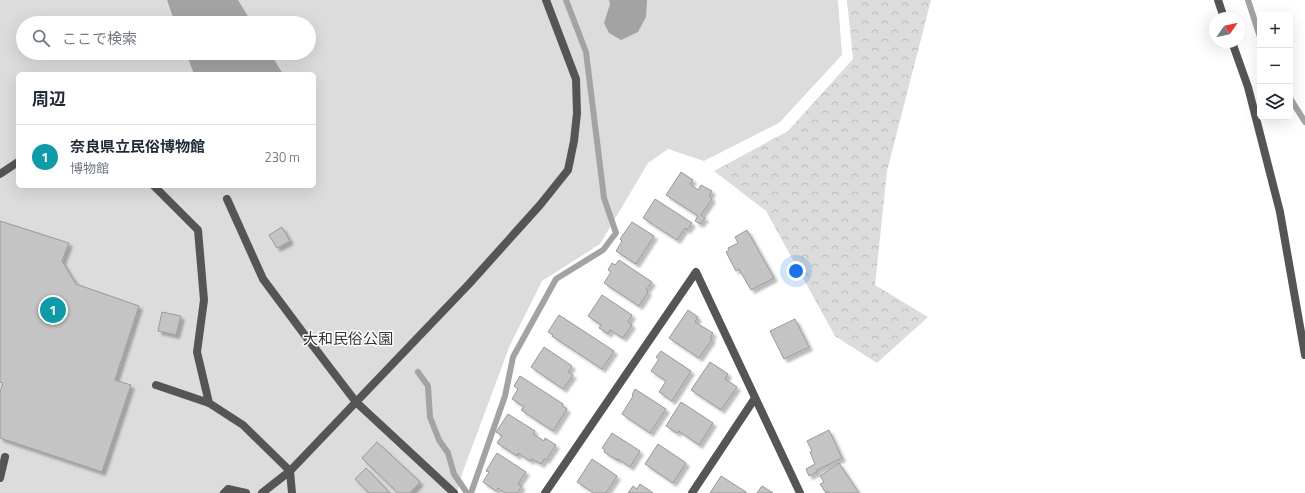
<!DOCTYPE html>
<html lang="ja">
<head>
<meta charset="utf-8">
<style>
  :root { --surface:#fff; --page:#f6f6f7; --text:#1f2937; --muted:#747a83; --line:#e0e1e3; --accent:#b45309 }
  body { margin:0; font-family:"Titillium Web","Noto Sans JP",sans-serif; background:var(--page); color:var(--text) }
  .controls { position:absolute; right:12px; top:12px; display:grid; overflow:hidden; border-radius:6px; box-shadow:0 4px 16px #0002 }
  .controls button { width:36px; height:36px; display:grid; place-items:center; padding:0; border:0; border-bottom:1px solid var(--line); background:var(--surface); color:var(--text); font:20px sans-serif }
  .compass { position:absolute; left:1209px; top:12px; width:36px; height:36px; border-radius:50%; background:var(--surface); box-shadow:0 4px 16px #0002; rotate:56deg }
  .you { position:absolute; left:796px; top:271px; width:14px; height:14px; margin:-10px; border:3px solid #fff; border-radius:50%; background:#1a73e8; box-shadow:0 0 0 6px #1a73e833 }
  .badge { display:grid; place-items:center; width:26px; height:26px; border-radius:50%; background:var(--accent); color:#fff; font-size:13px; font-weight:700 }
  .pin { position:absolute; translate:-50% -50%; border:2px solid #fff; box-shadow:0 1px 4px #0006 }
  .list { margin:0; padding:0; list-style:none }
  h2 { display:flex; justify-content:space-between; align-items:center; height:52px; margin:0; padding:0 16px; font-size:17px }
  h2 small { font-size:13px; font-weight:400; color:var(--muted) }
  .list li { display:grid; grid-template-columns:26px 1fr auto; gap:12px; align-items:center; box-sizing:border-box; height:64px; padding:0 16px; border-top:1px solid var(--line) }
  .list b { display:block; font-size:15px; white-space:nowrap }
  .list p { margin:0; font-size:13px; white-space:nowrap; color:var(--muted) }
  .list em { font-size:13px; font-style:normal; color:var(--muted) }
  .icon { flex:none; width:22px; height:22px; fill:none; stroke:currentColor; stroke-width:2; stroke-linecap:round; stroke-linejoin:round }
  .map { position:relative; flex:none; width:1305px; height:493px; overflow:hidden }
  .search { position:absolute; background:var(--surface); box-shadow:0 4px 16px #0002; left:16px; top:16px; width:300px; height:44px; display:flex; align-items:center; gap:10px; box-sizing:border-box; padding:0 14px; border-radius:22px; color:var(--muted); font-size:15px }
  .panel { position:absolute; background:var(--surface); box-shadow:0 4px 16px #0002; left:16px; top:72px; width:300px; height:116px; border-radius:6px }
  .map>svg:first-child { display:block }
  .forest { fill:url(#forest-crowns) }
  .green { fill:#dcdcdc; fill-rule:evenodd }
  .water { fill:#a3a3a3 }
  .lines { fill:none; stroke-linecap:round; stroke-linejoin:round }
  .stream { stroke:#a3a3a3; stroke-width:6 }
  .building { fill:#c4c4c4; stroke:#999; filter:url(#shadow) }
  .lane { stroke:#555; stroke-width:8 }
  .street { stroke:#555; stroke-width:8 }
  .labels { text-anchor:middle; dominant-baseline:central; stroke-width:3; stroke-linejoin:round; paint-order:stroke }
  .park-label { font-size:15px; fill:#333; stroke:#fff }
</style>
</head>
<body>
<div class="map">
<svg width="1305" height="493" viewBox="0 0 1305 493">
  <defs>
    <pattern id="forest-crowns" width="20" height="18" patternUnits="userSpaceOnUse"><rect width="20" height="18" fill="#dcdcdc"/><path d="M2 6a3 3 0 1 1 6 0M12 15a3 3 0 1 1 6 0" fill="none" stroke="#bbb"/></pattern>
    <filter id="shadow"><feDropShadow dx="3.5" dy="3.5" stdDeviation="1" flood-color="#0004"/></filter>
  </defs>
  <rect width="100%" height="100%" fill="#fff"/>
  <path class="forest" d="M847 0H931L887 171 875 285 928 317 877 363 835 336 766 211 714 171 788 131 853 59Z"/>
  <path class="green" d="M0 0H838L842 55 779 123 704 161 668 149 648 163 600 244 542 281 510 345 462 474 457 493H0ZM23 23H309V53H23ZM18 74H314V186H18Z"/>
  <path class="water" d="M167 0H238L252 23H175Z
    M609 0H647L646 17 638 32 621 40 609 33 604 23 610 4Z
    M186 53H270L283 74H194Z"/>
  <g class="lines">
    <path class="stream" d="M1248 0 1260 37
      M1290 98 1305 122
      M418 372 428 386 430 417 439 440 448 453 454 474 467 493
      M471 493 505 396 513 357 556 279 603 250 616 233 604 198 586 52 566 0"/>
  </g>
  <path class="building" d="M681 172 693 180 690 184 698 190 701 185 712 191 709 196 712 199 701 215 705 218 700 224 695 221 698 216 666 195Z
    M655 199 692 223 687 230 685 228 677 240 643 218Z
    M0 221 69 243 62 261 76 284 139 306 115 380 131 385 102 472 0 438V392L3 383 0 382Z
    M632 222 654 236 636 264 616 251 622 241 620 239Z
    M282 227 290 241 277 248 269 235Z
    M747 230 774 278 751 290 739 269 736 271 726 252 729 250 728 248 738 243 735 237Z
    M619 260 652 282 646 290 648 292 639 306 604 283 611 272 608 270 612 263 615 265Z
    M602 295 632 315 628 322 632 325 623 338 610 330 608 334 599 328 601 325 588 316Z
    M688 310 698 317 695 322 713 333 710 338 712 339 699 358 669 338Z
    M162 312 181 316 176 335 158 331Z
    M559 315 614 351 602 369 552 336 553 335 548 332Z
    M795 319 809 347 784 359 770 331Z
    M544 347 572 366 568 372 573 375 563 389 531 367Z
    M661 351 691 371 672 401 659 392 666 381 651 371 659 359 656 357Z
    M710 362 728 374 725 379 737 387 721 410 691 390Z
    M520 376 563 404 562 406 567 409 553 431 521 410 524 407 512 399 518 389 514 386Z
    M635 389 666 409 650 433 622 414 633 396 632 395Z
    M681 402 713 423 699 445 679 431 677 433 666 426Z
    M508 414 535 431 533 434 544 441 545 438 556 445 546 460 544 459 541 464 532 459 530 461 518 453 517 456 497 443 502 436 496 432Z
    M829 430 842 458 817 470V472L809 476 806 469 815 464 810 452 812 451 807 441Z
    M612 433 640 451 630 467 618 459 617 460 604 452 605 450 602 448Z
    M377 442 420 482 410 493H398L362 458Z
    M658 444 686 463 673 483 645 464Z
    M497 453 526 472 518 484 522 486 517 493H505L498 488 496 491 483 482 489 472 486 471Z
    M592 459 617 476 606 493H594L577 482Z
    M839 463 859 493H829L828 491 826 493 820 484 824 482 820 476Z
    M366 468 390 493H369L355 479Z
    M721 476 746 492V493H710Z
    M640 484 653 493H628L633 486 637 489Z
    M762 486 773 493H757Z"/>
  <g class="lines">
    <path class="lane" d="M0 174 18 162
      M154 186 198 230 204 300 197 352 209 403
      M227 199 263 279 304 334 356 402 454 493
      M156 385 209 403 243 425 290 471 292 493
      M0 478 5 457
      M224 493 228 489 246 493
      M262 493 290 471 469 284 540 205 568 170 574 141 577 113 576 79 546 0"/>
    <path class="street" d="M1218 0 1224 18
      M1232 42 1248 87 1280 212 1305 355
      M545 493 696 272 800 493
      M692 493 755 398"/>
  </g>
  <g class="labels">
    <g class="park-label">
      <text x="348" y="338">大和民俗公園</text>
    </g>
  </g>
</svg>
<div class="controls">
<button>+</button>
<button>−</button>
<button><svg class="icon" aria-label="layers" viewBox="0 0 24 24"><path d="M12 4l9 5-9 5-9-5zM3 14l9 5 9-5"/></svg></button>
</div>
<svg class="compass" viewBox="-18 -18 36 36"><path d="M0-13l5 13h-10z" fill="#e53935"/><path d="M0 13l5-13h-10z" fill="#747a83"/></svg>
<div class="you"></div>
<div class="pin badge" style="left:53px;top:310px;background:#0f9aa8">1</div>
<div class="search"><svg class="icon" aria-label="search" viewBox="0 0 24 24"><circle cx="10" cy="10" r="6"/><path d="M15 15l6 6"/></svg>ここで検索</div>
<section class="panel">
<h2>周辺<small></small></h2>
<ul class="list">
<li><span class="badge" style="background:#0f9aa8">1</span><div><b>奈良県立民俗博物館</b><p>博物館</p></div><em>230 m</em></li>
</ul>
</section>
</div>
</body>
</html>
